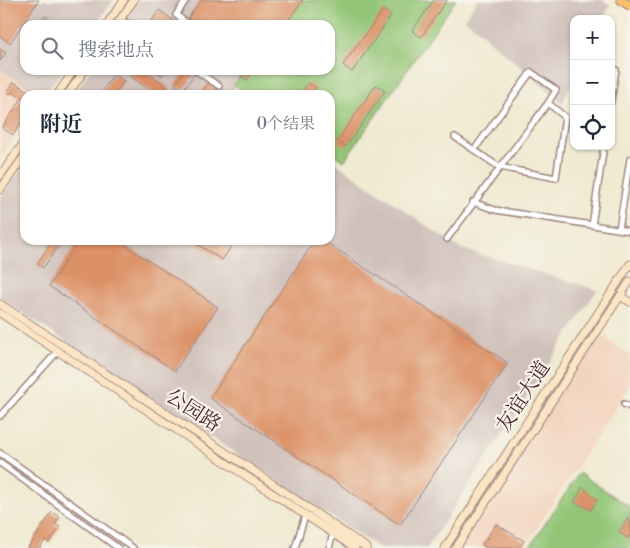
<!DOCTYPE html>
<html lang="zh">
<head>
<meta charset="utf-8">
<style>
  :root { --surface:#fff; --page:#f6f6f7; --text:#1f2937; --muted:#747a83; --line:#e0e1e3 }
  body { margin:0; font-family:"Libre Bodoni","Noto Serif SC",serif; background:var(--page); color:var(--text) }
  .controls { position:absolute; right:15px; top:15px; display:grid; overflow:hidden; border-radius:10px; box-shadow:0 1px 4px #0004 }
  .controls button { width:45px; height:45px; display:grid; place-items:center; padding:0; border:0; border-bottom:1px solid var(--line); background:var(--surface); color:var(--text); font:25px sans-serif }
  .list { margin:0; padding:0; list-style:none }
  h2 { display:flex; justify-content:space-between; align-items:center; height:65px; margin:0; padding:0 20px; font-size:21px }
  h2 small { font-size:16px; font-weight:400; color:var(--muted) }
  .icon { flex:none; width:28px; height:28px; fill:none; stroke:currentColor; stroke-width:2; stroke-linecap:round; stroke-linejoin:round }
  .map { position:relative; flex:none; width:630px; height:548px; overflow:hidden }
  .search { position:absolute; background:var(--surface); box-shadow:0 1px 4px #0004; left:20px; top:20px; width:315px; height:55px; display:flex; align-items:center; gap:12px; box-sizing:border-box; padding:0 18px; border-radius:15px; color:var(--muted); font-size:19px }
  .panel { position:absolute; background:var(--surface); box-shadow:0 1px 4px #0004; left:20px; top:90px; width:315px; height:155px; border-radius:15px }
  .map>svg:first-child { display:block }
  .built { fill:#f3d4be }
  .industrial { fill:#cfc0ba }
  .green { fill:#92c576; stroke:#6e7250 }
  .building { fill:#db9065 }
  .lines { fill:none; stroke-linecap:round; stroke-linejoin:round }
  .street-casing { stroke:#9d847e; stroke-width:8 }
  .secondary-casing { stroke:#9d847e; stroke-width:9 }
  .primary-casing { stroke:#9d847e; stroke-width:10 }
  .street { stroke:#fff; stroke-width:5 }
  .secondary { stroke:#fce5c4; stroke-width:7 }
  .primary { stroke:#f8bf6c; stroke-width:8 }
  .labels { text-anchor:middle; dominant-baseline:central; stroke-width:4.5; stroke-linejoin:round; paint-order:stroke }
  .street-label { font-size:20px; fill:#4a1f2b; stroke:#f7f3e8 }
</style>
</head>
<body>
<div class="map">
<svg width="630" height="548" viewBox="0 0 630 548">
  <rect width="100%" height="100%" fill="#f7f3e8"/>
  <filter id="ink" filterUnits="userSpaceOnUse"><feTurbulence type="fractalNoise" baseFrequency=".02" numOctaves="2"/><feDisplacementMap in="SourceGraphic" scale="10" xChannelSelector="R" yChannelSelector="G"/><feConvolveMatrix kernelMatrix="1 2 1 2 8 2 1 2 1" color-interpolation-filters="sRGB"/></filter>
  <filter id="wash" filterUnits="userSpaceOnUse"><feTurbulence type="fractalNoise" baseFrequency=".0096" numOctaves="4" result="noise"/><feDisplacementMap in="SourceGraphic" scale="20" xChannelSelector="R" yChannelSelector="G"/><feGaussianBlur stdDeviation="1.12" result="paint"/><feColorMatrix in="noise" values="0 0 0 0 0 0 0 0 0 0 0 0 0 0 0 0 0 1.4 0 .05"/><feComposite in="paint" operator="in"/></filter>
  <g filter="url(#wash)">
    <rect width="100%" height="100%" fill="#f0ead2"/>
    <path class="built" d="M0 69 40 95H25V122L0 158Z
      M598 333 630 355V386L524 548H458Z"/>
    <path class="industrial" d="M0 0H114L95 25H25V70H63L44 95H40L0 69Z
      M139 0H293L276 25H122Z
      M477 0H603L610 5 603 19H574V79L562 103 465 19Z
      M90 70H245L232 91 237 95H73Z
      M330 159 459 248 597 290 427 548H379L0 298V199L25 163V240H330Z"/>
    <path class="green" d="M293 0H456L344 161 330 152V95H249L234 85 245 70H330V25H276Z
      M579 473 630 507V548H529Z"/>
    <g id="blocks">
      <path class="building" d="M2 0H39L10 43 0 36V3Z
        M201 0H303L285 25H198L188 18Z
        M434 0H447L421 37 412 31Z
        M159 10 180 25H154L151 22Z
        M383 10 391 16 352 72 343 65Z
        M45 16 56 24 55 25H39Z
        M0 49 6 53 0 61Z
        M136 70H144L169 88 164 95H157L131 77Z
        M153 70H166L162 76Z
        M185 70 195 73 183 90 175 85Z
        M233 70H254L247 80Z
        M114 74 124 81 114 95H100Z
        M14 82 34 95H25V117L13 135 2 128 22 98 12 92 10 94 7 92Z
        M208 83 216 88 212 95H200Z
        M308 83 316 88 311 95H299Z
        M376 85 385 91 346 147 337 141Z
        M53 240H63L43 268 37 264Z
        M79 240H118L218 307 175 371 49 286Z
        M191 240H236L222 260Z
        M315 240H323L508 363 400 525 210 398Z
        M583 487 597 500 591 510 574 502Z
        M52 512 60 517 55 524 60 527 49 543 45 540 40 548H28Z
        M628 518 630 519V536L627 538 619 532Z
        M496 524 524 541 519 548H487L482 545Z"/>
    </g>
  </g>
  <g filter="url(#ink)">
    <use href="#blocks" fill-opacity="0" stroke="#9d847e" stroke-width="1"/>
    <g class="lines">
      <g class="street-casing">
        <path id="street" d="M186 0 176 15 190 25
          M121 19 129 25
          M195 70 219 86
          M611 101 616 70
          M455 137 499 167 556 178 565 117 548 103 556 90 531 72 474 150
          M473 202 495 210 592 225 604 146
          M592 225 630 231
          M619 229 630 159
          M447 239 548 103
          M624 404 630 407
          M0 416 58 351
          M0 453 133 548
          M0 463 118 548
          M295 548 305 516
          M329 548 333 533"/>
      </g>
      <g class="secondary-casing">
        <path id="secondary" d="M106 25 124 0
          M116 25 134 0
          M57 95 74 70
          M67 95 85 70
          M0 176 25 141
          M0 190 25 155
          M620 296 630 302
          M0 304 248 467 367 548
          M0 313 355 548
          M445 548 630 264
          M456 548 630 281"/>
      </g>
      <g class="primary-casing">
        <path id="primary" d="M621 0 630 6"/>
      </g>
      <use href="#street" class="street"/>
      <use href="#secondary" class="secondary"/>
      <use href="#primary" class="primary"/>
    </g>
  </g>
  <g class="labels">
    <g class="street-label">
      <text transform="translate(524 397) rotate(-57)">友谊大道</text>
      <text transform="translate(193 411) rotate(33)">公园路</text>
    </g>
  </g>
</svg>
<div class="controls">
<button>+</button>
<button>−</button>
<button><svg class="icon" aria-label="locate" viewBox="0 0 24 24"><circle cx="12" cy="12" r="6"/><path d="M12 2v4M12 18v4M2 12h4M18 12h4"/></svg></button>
</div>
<div class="search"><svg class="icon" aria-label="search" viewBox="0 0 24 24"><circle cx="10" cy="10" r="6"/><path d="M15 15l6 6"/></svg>搜索地点</div>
<section class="panel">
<h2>附近<small>0个结果</small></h2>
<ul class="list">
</ul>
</section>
</div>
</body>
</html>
